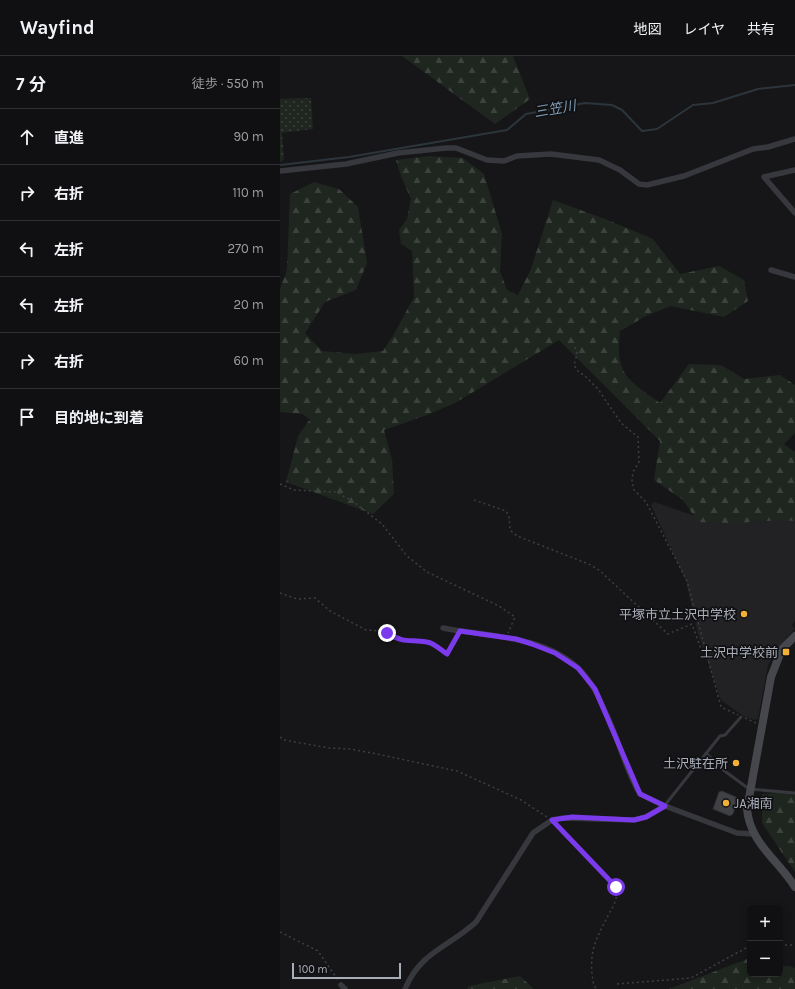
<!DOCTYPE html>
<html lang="ja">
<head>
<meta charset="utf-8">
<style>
  :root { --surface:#101012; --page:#19191b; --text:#f1f3f6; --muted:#9c9d9f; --line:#303032 }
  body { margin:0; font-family:Karla,"Noto Sans JP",sans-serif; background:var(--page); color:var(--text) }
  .controls { position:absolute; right:12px; bottom:12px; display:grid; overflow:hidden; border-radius:6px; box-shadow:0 2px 10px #0003 }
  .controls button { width:36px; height:36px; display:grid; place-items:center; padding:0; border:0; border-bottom:1px solid var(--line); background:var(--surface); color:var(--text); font:20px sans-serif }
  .scale { position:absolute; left:12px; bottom:10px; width:109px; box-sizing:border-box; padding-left:4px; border:2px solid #a8adb8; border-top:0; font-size:11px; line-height:14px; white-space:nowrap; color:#a8adb8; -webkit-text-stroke:3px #111113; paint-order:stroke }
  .stop { position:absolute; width:12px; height:12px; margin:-9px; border:3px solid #7c3aed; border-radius:50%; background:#fff }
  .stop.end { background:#7c3aed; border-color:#fff; box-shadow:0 1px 4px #0008 }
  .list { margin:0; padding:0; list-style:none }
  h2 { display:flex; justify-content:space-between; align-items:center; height:52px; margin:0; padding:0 16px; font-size:17px }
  h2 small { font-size:13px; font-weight:400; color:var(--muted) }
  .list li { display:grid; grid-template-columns:26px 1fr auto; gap:12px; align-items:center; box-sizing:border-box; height:56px; padding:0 16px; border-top:1px solid var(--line) }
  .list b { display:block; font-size:15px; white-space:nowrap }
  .list em { font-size:13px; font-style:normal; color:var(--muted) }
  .icon { flex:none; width:22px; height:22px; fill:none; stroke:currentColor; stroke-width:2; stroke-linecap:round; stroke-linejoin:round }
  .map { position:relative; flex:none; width:515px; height:933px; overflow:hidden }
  header { display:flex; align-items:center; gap:24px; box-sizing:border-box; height:56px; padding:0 20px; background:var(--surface); border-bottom:1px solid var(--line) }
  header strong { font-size:19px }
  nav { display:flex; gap:22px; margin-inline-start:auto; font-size:14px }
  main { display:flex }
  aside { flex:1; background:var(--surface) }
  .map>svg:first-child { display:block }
  .built { fill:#222225 }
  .grass { fill:url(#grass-dots) }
  .forest { fill:url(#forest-firs) }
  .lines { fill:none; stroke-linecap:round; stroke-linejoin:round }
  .stream { stroke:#2c353c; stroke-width:2 }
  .building { fill:#404145; stroke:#303034 }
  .path { stroke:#3d3f44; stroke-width:1.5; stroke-dasharray:2 3; stroke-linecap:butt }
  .lane { stroke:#37383d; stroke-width:3 }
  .street { stroke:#37383d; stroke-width:5.5 }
  .secondary { stroke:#45474d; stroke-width:8 }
  .route { stroke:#7c3aed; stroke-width:5 }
  .poi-dot { fill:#f2b134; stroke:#111113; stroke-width:1.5 }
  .labels { text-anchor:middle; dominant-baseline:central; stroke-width:3.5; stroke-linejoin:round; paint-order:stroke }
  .poi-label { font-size:13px; fill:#a8adb8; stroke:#111113; text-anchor:end }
  .water-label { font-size:14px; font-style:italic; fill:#7f9bb3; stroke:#111113 }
</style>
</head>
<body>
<header>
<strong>Wayfind</strong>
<nav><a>地図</a><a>レイヤ</a><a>共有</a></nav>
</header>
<main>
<aside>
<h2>7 分<small>徒歩 · 550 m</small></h2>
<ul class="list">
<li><svg class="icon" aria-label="ahead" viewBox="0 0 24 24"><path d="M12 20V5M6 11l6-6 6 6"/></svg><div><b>直進</b></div><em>90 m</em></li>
<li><svg class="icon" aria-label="right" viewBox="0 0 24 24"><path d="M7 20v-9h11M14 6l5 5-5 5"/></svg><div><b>右折</b></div><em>110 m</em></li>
<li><svg class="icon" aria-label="left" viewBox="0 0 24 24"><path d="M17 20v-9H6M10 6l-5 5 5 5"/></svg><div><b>左折</b></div><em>270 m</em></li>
<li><svg class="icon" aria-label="left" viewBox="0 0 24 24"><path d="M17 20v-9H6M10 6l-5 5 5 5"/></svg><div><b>左折</b></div><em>20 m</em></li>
<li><svg class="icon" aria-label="right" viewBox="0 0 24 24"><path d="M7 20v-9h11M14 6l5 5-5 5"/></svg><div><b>右折</b></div><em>60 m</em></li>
<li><svg class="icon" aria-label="arrive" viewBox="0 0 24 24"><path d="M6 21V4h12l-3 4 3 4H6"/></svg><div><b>目的地に到着</b></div></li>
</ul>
</aside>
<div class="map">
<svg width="515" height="933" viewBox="0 0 515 933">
  <defs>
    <pattern id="grass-dots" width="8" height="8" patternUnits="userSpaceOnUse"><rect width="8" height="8" fill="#1e261f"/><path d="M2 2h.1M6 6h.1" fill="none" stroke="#3c433d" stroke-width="1.8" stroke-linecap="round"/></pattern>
    <pattern id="forest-firs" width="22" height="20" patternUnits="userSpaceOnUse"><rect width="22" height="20" fill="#1e261f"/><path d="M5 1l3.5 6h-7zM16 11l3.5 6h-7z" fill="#3c433d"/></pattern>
  </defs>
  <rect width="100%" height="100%" fill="#161618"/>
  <path class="built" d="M374 446 427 464 515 456V565L512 569 515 573 507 581 488 609 478 663 474 664 463 660 441 644 418 578 406 525 371 449Z"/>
  <path class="grass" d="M31 42 33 73 2 77 4 104 0 106V43Z"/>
  <path class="forest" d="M122 0H233L250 43 215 68Z
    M149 100 183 102 204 118 222 178 220 215 227 234 238 239 251 213 273 144 325 163 373 183 400 218 439 210 464 224 468 245 444 261 391 250 366 260 340 275C335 319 347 323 380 347L409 308 441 309 464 323 500 319 515 329V377L504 388 515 396V465L501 464 455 467 418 466 403 444 374 424 380 385 279 284 175 347 147 359 104 374 112 404 114 438 93 458 6 426 18 380 30 363 22 358 0 356V233L7 214 10 138 34 126 59 133 78 151 87 207 76 234 45 246 25 277 42 295 75 298 103 295 114 278 134 241 132 195 121 188 119 174 127 163 131 143 121 120 116 104Z
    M515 736V816L482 767V738Z
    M467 903 470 905V918H500V910H509L515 912V933H389Z
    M240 920 254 933H187L189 930Z"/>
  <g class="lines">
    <path class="stream" d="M0 109 69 101 227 74 246 58 305 47 332 49 342 54 362 75 377 73 413 49 433 47 478 33 515 29"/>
  </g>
  <path class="building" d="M442 735 458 742 453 758 450 760 433 753 439 736Z"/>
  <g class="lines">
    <path class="path" d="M295 291 297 298 294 309 298 315 306 321 318 333 341 367 358 381 359 406 353 416 352 425 354 434 366 446 407 525 441 651 458 659
      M0 428 14 434 56 436 74 446 102 468 127 500 147 516 219 550 235 561 228 577
      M194 444 226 455 229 460 230 474 237 480 311 509 320 515 388 578 412 568 422 596 426 599
      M0 537 17 543 35 542 50 555 86 574 102 575 116 583 132 586H148L167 598 177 580
      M465 662 476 667
      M0 681 4 684 49 692 70 693 97 698 177 715 241 744 267 761
      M277 770 336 831 337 839 335 846C319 879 306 892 314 930L317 933
      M0 876 38 895 58 924
      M500 889H515
      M337 928 411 922 466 892H470"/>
    <path class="lane" d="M426 697 442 713 469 733 515 737
      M385 749 440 680 445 679 461 661"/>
    <path class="street" d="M515 114 484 121 515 157
      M0 115 66 108 118 97 166 92H176L207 104 224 105 237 100 271 98 319 104 340 114 359 128 367 129 404 120 473 93 488 91 515 83
      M491 214 515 221
      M163 572C208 581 263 579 298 612 313 626 321 646 329 664 340 688 346 715 360 738L385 750 457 777 473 778
      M61 929 65 933
      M125 933C141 895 169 891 196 866L253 777 272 764 283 762 354 764 366 761 385 750"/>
    <path class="secondary" d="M515 580 502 593 491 621 467 753C470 787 498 804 515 831"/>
  </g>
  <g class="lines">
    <path class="route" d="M107 577C125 588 130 583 147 586 154 587 161 594 167 598L180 575 236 583 252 588 275 597 298 612 315 633 360 738 385 750 366 761 354 764 292 761 272 764 336 831"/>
  </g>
  <g class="poi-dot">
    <circle cx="464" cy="558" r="4"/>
    <rect x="502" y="592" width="8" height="8" rx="2"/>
    <circle cx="456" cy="707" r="4"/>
    <circle cx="446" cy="747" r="4"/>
  </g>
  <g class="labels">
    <g class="poi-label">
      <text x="456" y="558">平塚市立土沢中学校</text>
      <text x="498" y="596">土沢中学校前</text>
      <text x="448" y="707">土沢駐在所</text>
      <text x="454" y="747" text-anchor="start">JA湘南</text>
    </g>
    <g class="water-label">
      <text transform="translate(275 53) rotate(-10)">三笠川</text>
    </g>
  </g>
</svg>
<div class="controls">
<button>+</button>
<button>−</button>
</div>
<div class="scale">100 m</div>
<div class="stop" style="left:336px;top:831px"></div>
<div class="stop end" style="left:107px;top:577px"></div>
</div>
</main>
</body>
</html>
